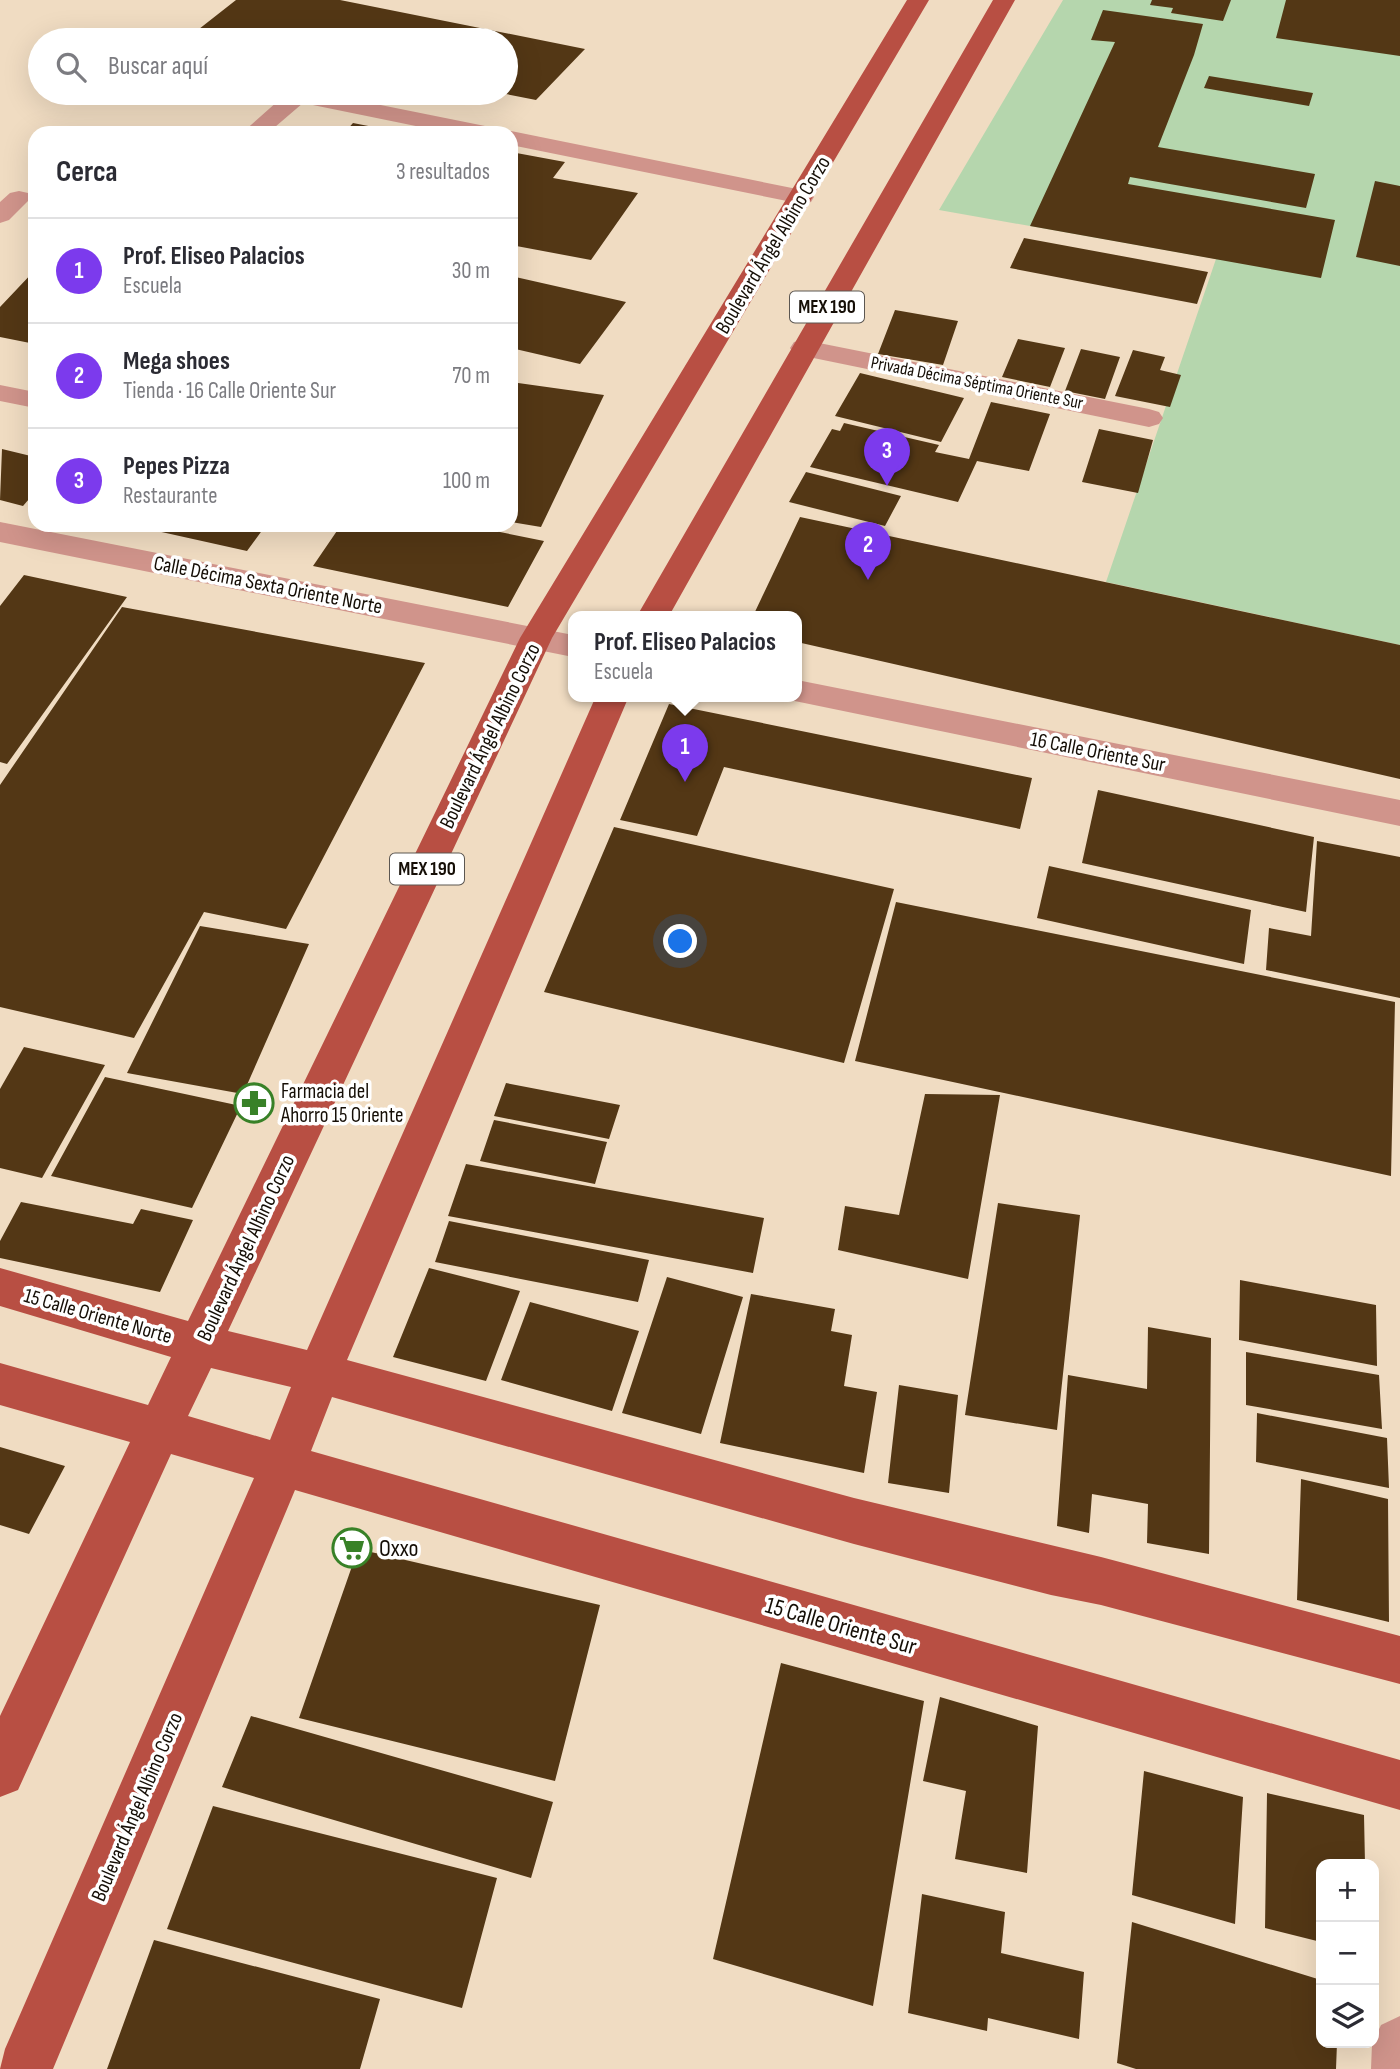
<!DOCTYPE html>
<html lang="es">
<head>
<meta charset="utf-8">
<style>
  :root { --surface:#fff; --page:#f2f2f3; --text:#2b2b33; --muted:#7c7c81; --line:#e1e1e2; --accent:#7c3aed }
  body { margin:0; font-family:"Sofia Sans Condensed",sans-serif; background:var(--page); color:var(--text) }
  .controls { position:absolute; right:21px; bottom:21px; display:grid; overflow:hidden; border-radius:14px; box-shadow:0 7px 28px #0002 }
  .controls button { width:63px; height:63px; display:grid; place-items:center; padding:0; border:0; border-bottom:2px solid var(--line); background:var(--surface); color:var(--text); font:35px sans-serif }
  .you { position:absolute; left:681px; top:942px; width:24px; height:24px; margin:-18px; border:5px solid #fff; border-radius:50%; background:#1a73e8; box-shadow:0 0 0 10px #1a73e833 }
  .badge { display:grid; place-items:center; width:46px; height:46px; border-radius:50%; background:var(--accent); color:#fff; font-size:23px; font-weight:700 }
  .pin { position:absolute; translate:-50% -58px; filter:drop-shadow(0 2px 4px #0008) }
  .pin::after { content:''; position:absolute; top:37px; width:24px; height:21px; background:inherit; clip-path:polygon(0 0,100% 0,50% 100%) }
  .popup { position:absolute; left:568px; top:611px; width:234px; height:91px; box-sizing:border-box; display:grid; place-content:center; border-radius:14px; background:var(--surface); filter:drop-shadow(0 2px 5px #0005); font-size:23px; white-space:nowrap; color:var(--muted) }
  .popup b { font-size:26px; color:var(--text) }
  .popup::after { content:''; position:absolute; left:50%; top:100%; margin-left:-14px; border:14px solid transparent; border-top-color:var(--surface) }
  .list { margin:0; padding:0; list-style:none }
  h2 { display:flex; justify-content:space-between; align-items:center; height:91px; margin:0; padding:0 28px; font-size:30px }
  h2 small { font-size:23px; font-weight:400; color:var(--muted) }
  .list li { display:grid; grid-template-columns:46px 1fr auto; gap:21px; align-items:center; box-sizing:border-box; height:105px; padding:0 28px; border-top:2px solid var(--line) }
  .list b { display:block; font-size:26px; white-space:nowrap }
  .list p { margin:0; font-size:23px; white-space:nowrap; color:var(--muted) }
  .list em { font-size:23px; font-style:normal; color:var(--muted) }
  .icon { flex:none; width:38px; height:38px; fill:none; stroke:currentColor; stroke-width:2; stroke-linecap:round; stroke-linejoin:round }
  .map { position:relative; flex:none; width:1400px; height:2069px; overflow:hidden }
  .search { position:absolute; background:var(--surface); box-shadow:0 7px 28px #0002; left:28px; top:28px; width:490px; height:77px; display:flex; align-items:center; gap:18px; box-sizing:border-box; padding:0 24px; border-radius:38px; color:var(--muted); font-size:26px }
  .panel { position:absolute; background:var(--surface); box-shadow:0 7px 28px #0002; left:28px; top:126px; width:490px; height:406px; border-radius:21px }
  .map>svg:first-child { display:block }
  .green { fill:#b5d6ad }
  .building { fill:#533715 }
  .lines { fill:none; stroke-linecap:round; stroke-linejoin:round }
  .minor { fill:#d0948b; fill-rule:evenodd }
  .major { fill:#b84f43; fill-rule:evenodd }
  .labels { text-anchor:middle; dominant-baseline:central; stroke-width:7; stroke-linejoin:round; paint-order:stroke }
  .far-street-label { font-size:18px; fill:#150e06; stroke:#fff }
  .shield { fill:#fff; stroke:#5b5651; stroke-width:2 }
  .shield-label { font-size:19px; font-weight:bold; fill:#150e06 }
  .street-label { font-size:21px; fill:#150e06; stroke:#fff }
  .poi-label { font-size:21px; fill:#150e06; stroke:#fff; text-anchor:start }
  .near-poi-label { font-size:24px; fill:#150e06; stroke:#fff; text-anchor:start }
  .near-street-label { font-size:24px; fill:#150e06; stroke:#fff }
</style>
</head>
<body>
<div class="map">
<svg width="1400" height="2069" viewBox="0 0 1400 2069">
  <rect width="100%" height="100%" fill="#f0dcc2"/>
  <path class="green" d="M1063 0H1400V645L1106 582 1216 259 939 210Z"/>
  <path class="building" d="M236 0H340L585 49 536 100 506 94V40H185Z
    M1152 0H1231L1223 21 1171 13 1173 8 1150 5Z
    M1286 0H1400V56L1276 38Z
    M1103 10 1203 24 1194 55 1158 147 1315 174 1306 208 1130 177 1128 184 1335 220 1321 278 1030 226 1115 42 1091 40Z
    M1209 76 1313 93 1309 106 1204 88Z
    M353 123 399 132V133H344Z
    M511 152 565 162 553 178 638 193 591 260 511 245Z
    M1375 181 1400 186V266L1356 257Z
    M1024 238 1208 272 1197 304 1010 268Z
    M35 270V344L0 337V307Z
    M511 276 626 302 580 364 511 348Z
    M895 310 958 321 943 365 878 354Z
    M1018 339 1065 348 1050 387 1002 377Z
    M1081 349 1120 357 1105 399 1065 391Z
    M1133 350 1165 357 1160 370 1181 375 1170 407 1115 396Z
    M860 373 964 398 941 442 835 416Z
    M511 382 604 395 541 527 511 522Z
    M991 402 1050 414 1029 471 977 461 958 502 810 467 832 429 840 431 844 423 939 445 935 452 969 459Z
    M1099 429 1153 440 1138 493 1082 482Z
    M2 449 35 457V462L30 468 35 469V492L23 506 0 500Z
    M806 472 901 496 885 526 789 502Z
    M800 517 1400 645V779L797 642V616H753Z
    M130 525H266L247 551Z
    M341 525H465L544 541 508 607 313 566Z
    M24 575 127 597 7 764 0 762V606Z
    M122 607 425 663 286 929 204 912 134 1038 0 1007V785Z
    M669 704 1032 778 1020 829 724 767 697 836 620 820Z
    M1098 790 1314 837 1306 912 1082 863Z
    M614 827 894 889 844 1063 544 992Z
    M1317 841 1400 857V998L1266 970 1269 928 1311 936Z
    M1049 866 1251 910 1244 964 1037 918Z
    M896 902 1395 1002 1391 1176 855 1061Z
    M200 926 309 944 243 1094 127 1073Z
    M24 1047 105 1065 42 1178 0 1168V1089Z
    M105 1077 241 1106 192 1208 51 1176Z
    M506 1083 620 1105 609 1139 494 1116Z
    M925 1094 1000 1095 968 1279 838 1250 845 1206 899 1215Z
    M494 1120 607 1142 595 1184 480 1161Z
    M466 1164 764 1218 753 1273 448 1216Z
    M21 1202 133 1224 141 1209 193 1220 160 1292 0 1258V1241Z
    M998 1203 1080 1215 1057 1430 965 1415Z
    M449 1221 649 1260 638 1302 435 1262Z
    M429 1268 520 1291 486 1381 393 1357Z
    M667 1277 743 1297 701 1434 622 1413Z
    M1240 1280 1376 1305 1377 1366 1239 1340Z
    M751 1294 835 1309 831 1331 852 1335 844 1386 877 1392 864 1473 720 1443Z
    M530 1302 639 1331 612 1411 501 1380Z
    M1148 1327 1211 1338 1209 1554 1147 1543 1148 1504 1092 1494 1089 1533 1057 1526 1068 1375 1147 1389Z
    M1246 1352 1379 1375 1382 1429 1246 1405Z
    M899 1385 958 1395 949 1493 888 1483Z
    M1257 1413 1387 1438 1389 1488 1256 1462Z
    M0 1447 65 1466 29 1534 0 1525Z
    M1301 1479 1388 1499 1389 1622 1297 1600Z
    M358 1549 600 1605 555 1781 299 1718Z
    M781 1663 924 1701 873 2006 713 1959Z
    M940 1697 1038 1726 1027 1873 955 1859 966 1791 923 1781Z
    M251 1716 553 1802 531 1878 222 1787Z
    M1144 1771 1243 1797 1235 1924 1132 1895Z
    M1267 1793 1364 1815 1365 1864H1321V1942L1265 1928Z
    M213 1806 497 1878 462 2008 167 1929Z
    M922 1894 1005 1912 1001 1953 1084 1972 1079 2039 988 2018 987 2031 908 2013Z
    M1132 1922 1321 1980V2043H1337L1336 2069H1136L1117 2063Z
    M154 1940 380 1999 360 2069H107Z"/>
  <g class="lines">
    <path class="minor" d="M287 93H321L485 126 493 128 497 133H450L303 103 268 133H242Z
      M511 131 802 190 811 192 814 197 811 202 802 204 511 145V133H503Z
      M19 191 28 193 31 198 9 220 0 223V202L10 193Z
      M804 340 1149 409 1159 412 1163 418 1159 424 1149 427 794 354 790 348 794 342Z
      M0 385 35 392V408L0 401Z
      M0 522 573 635V657L0 542Z
      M797 680 1400 800V826L785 699 784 696H797Z
      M1400 2016V2069H1371L1372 2044 1381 2025Z"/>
    <path class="major" d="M907 0H929L552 638 228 1331 307 1350 596 696H629L347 1360 854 1498 1101 1557 1400 1636V1684L1101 1605 1051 1595 854 1544 332 1397 311 1451 1400 1760V1810L295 1490 53 2069H0L5 2049 254 1478 171 1454 18 1790 0 1797V1716L130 1442 0 1405V1363L148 1405 171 1357 0 1306V1268L188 1321 520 638ZM211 1368 291 1387 270 1440 188 1416Z
      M993 0H1015L669 616H637Z"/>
  </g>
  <defs>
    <g id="pharmacy-ring" transform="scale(2.0125)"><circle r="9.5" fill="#fff" stroke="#388127" stroke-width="1.5"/><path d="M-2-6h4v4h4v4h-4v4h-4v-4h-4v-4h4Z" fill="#388127"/></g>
    <g id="supermarket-ring" transform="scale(2.0125)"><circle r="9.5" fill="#fff" stroke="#388127" stroke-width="1.5"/><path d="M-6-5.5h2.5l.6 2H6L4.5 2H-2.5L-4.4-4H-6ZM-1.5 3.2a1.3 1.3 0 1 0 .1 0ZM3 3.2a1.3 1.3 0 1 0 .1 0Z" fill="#388127"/></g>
  </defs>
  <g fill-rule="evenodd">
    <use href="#pharmacy-ring" x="254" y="1103"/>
    <use href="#supermarket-ring" x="352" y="1548"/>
  </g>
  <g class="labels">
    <g class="far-street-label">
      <text transform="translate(977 383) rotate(11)">Privada Décima Séptima Oriente Sur</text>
    </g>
    <g class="shield">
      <rect x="790" y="291.5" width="74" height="31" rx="5"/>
      <rect x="390" y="853.5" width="74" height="31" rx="5"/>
    </g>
    <g class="shield-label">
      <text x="827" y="307">MEX 190</text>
      <text x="427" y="869">MEX 190</text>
    </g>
    <g class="street-label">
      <text transform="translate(773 245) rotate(-59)">Boulevard Ángel Albino Corzo</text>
      <text transform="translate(268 585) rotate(11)">Calle Décima Sexta Oriente Norte</text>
      <text transform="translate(490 736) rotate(-64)">Boulevard Ángel Albino Corzo</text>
      <text transform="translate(1098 752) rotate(11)">16 Calle Oriente Sur</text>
      <text transform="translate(246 1248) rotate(-65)">Boulevard Ángel Albino Corzo</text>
      <text transform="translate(98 1316) rotate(16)">15 Calle Oriente Norte</text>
      <text transform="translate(137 1807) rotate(-67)">Boulevard Ángel Albino Corzo</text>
    </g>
    <g class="poi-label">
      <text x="281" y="1091">Farmacia del<tspan x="281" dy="24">Ahorro 15 Oriente</tspan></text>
    </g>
    <g class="near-poi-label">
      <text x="379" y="1548">Oxxo</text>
    </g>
    <g class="near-street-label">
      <text transform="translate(841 1626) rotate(16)">15 Calle Oriente Sur</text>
    </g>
  </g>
</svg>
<div class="controls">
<button>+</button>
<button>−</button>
<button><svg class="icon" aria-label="layers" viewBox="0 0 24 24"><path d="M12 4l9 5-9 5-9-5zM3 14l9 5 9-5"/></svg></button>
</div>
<div class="you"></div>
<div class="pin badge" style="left:685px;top:782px">1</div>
<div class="popup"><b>Prof. Eliseo Palacios</b>Escuela</div>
<div class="pin badge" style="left:868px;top:580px">2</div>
<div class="pin badge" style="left:887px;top:486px">3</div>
<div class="search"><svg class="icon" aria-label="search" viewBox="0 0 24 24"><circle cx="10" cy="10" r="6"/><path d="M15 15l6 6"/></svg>Buscar aquí</div>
<section class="panel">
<h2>Cerca<small>3 resultados</small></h2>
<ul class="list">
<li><span class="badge">1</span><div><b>Prof. Eliseo Palacios</b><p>Escuela</p></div><em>30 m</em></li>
<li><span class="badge">2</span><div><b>Mega shoes</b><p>Tienda · 16 Calle Oriente Sur</p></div><em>70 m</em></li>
<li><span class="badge">3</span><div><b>Pepes Pizza</b><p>Restaurante</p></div><em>100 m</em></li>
</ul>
</section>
</div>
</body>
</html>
